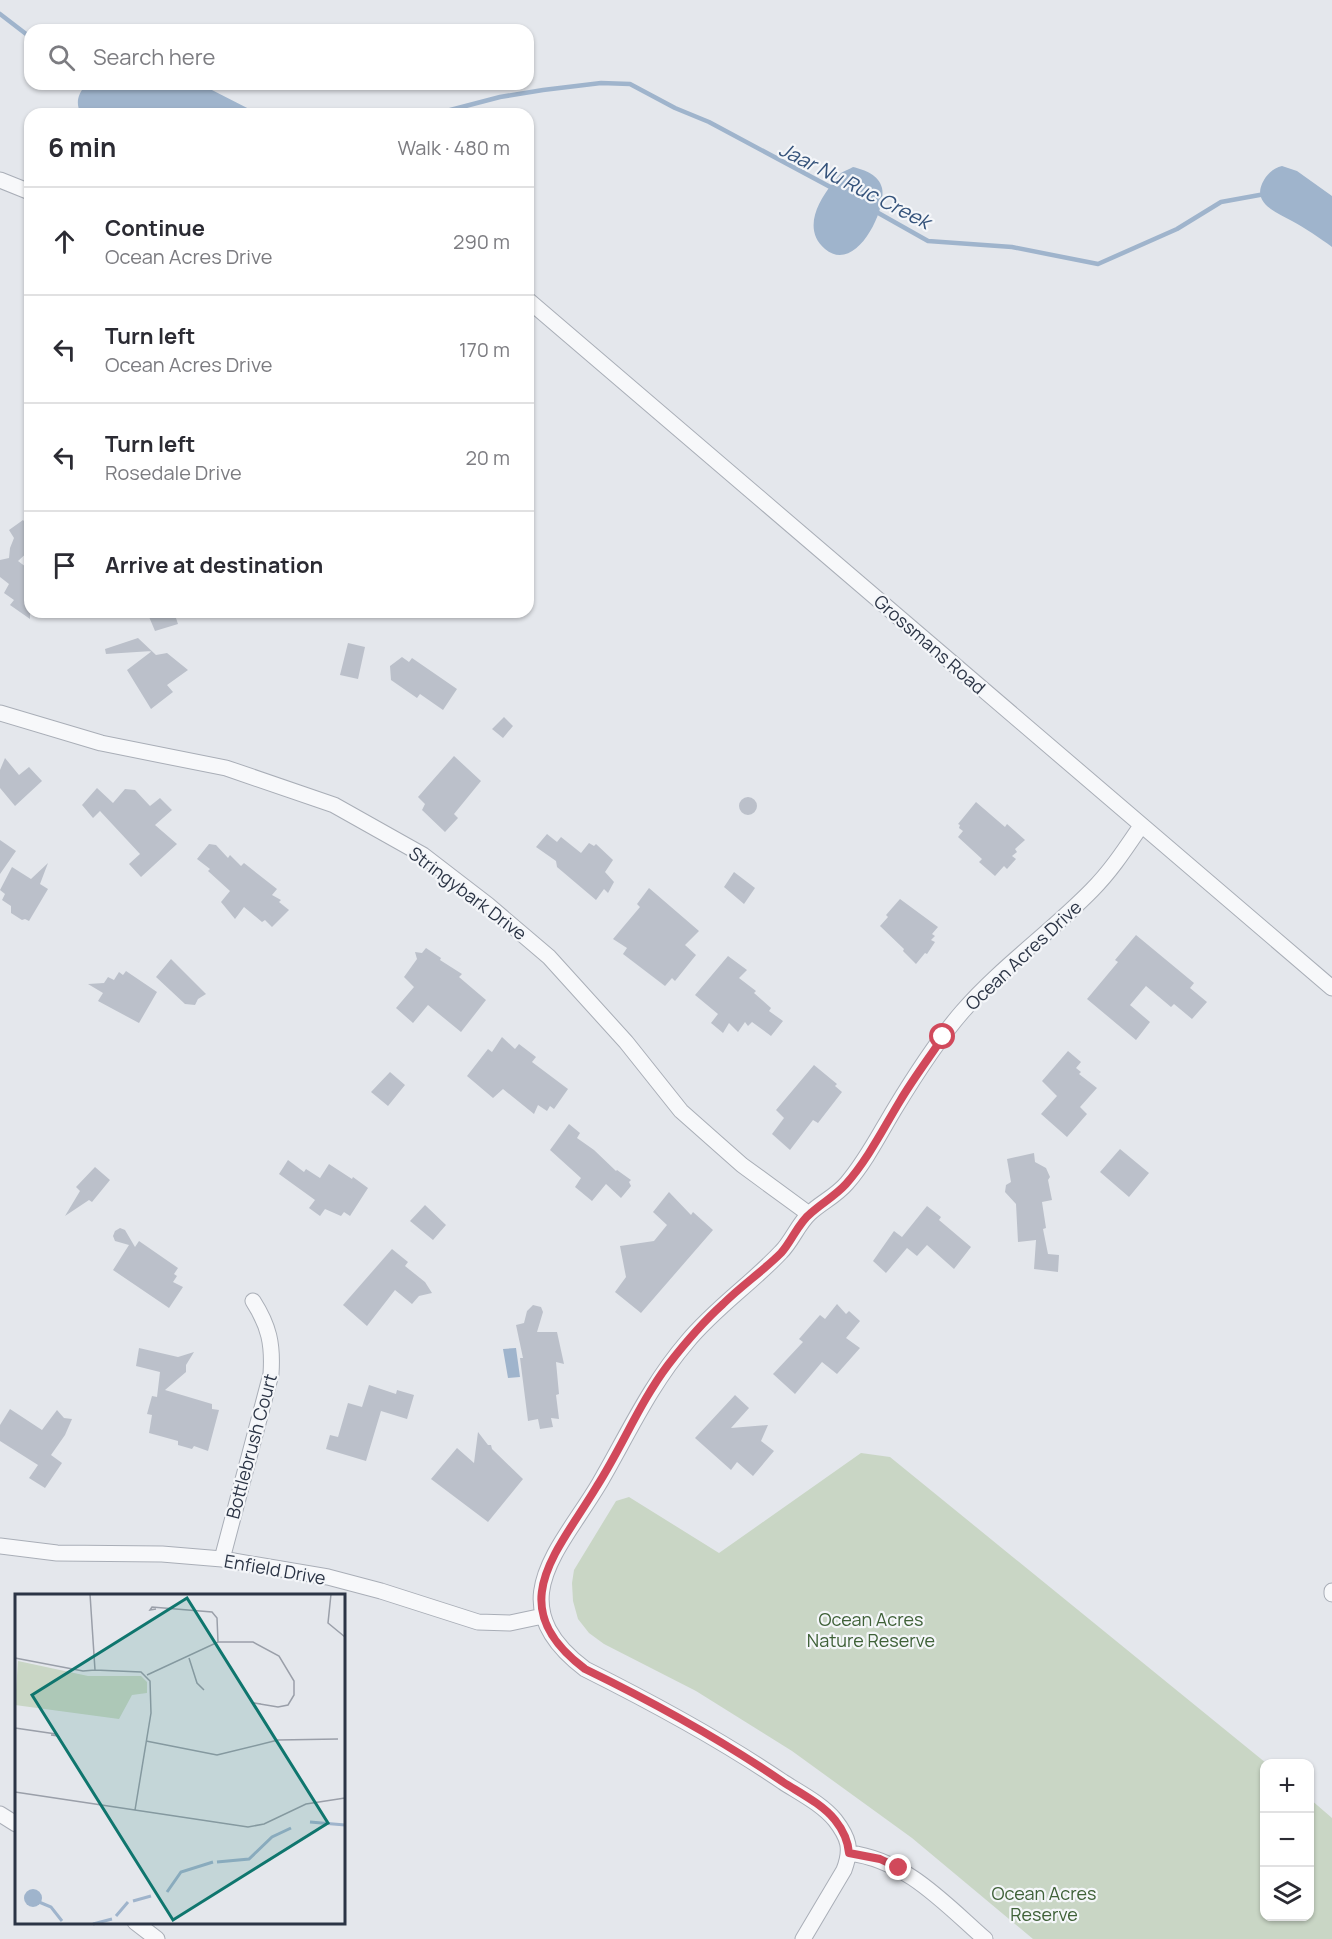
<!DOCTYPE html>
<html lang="en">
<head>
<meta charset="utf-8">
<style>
  :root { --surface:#fff; --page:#f7f7f7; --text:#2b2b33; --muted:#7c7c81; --line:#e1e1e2 }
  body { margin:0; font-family:Manrope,sans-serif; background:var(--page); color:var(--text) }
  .controls { position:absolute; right:18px; bottom:18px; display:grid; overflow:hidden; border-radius:12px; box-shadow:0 2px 4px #0004 }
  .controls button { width:54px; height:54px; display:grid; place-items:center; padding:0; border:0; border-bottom:2px solid var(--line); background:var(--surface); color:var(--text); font:30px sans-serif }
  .stop { position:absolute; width:18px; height:18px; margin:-14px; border:4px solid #d1495b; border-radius:50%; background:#fff }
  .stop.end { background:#d1495b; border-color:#fff; box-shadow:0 2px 6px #0008 }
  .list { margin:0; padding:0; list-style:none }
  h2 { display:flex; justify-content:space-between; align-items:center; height:78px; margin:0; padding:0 24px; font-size:26px }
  h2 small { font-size:20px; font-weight:400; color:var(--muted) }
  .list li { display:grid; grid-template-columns:39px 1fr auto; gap:18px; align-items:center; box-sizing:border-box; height:108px; padding:0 24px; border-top:2px solid var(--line) }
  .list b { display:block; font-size:22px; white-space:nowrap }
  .list p { margin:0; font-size:20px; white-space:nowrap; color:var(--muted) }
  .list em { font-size:20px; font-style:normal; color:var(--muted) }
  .icon { flex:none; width:33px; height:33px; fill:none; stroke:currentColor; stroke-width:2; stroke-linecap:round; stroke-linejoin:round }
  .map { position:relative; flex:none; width:1332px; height:1939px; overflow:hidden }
  .search { position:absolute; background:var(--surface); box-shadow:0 2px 4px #0004; left:24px; top:24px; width:510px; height:66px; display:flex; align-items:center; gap:15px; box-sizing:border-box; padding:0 21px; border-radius:18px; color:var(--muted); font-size:22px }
  .panel { position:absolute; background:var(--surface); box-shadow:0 2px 4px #0004; left:24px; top:108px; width:510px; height:510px; border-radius:18px }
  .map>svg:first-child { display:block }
  .green { fill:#c9d6c5 }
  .water { fill:#9fb4cc }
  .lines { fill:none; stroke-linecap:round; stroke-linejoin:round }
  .stream { stroke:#9fb4cc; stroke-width:4.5 }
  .building { fill:#bbc0ca }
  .minor-casing { stroke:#a9aeb7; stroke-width:17 }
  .minor { stroke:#f7f8fa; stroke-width:15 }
  .route { stroke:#d1495b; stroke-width:8 }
  .labels { text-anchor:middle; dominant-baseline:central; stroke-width:4.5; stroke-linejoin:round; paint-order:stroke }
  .street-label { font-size:18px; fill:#2b3445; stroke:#f4f6f9 }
  .park-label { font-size:18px; fill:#3f6138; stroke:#f4f6f9 }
  .water-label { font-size:20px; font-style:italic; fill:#34527a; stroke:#f4f6f9 }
  .inset-river { fill:none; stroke:#9fb4cc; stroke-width:3 }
  .inset-road { fill:none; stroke:#9a9fa9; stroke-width:1.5 }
  .view { fill:#0f766e; fill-opacity:0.15; stroke:#0f766e; stroke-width:3 }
  .inset-edge { fill:none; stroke:#2b3445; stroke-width:3 }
</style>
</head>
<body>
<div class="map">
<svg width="1332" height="1939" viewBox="0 0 1332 1939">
  <rect width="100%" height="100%" fill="#e4e7ec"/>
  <path class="green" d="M861 1453 890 1457 1266 1763 1264 1916H1310V1799L1332 1818V1939H1033L912 1838 792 1751 696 1691 604 1644 589 1633 578 1619 573 1601 572 1583 574 1570 616 1501 629 1497 719 1553Z"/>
  <path class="water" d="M86 84H184L208 88 255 112 253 114H81C75 102 78 95 86 84Z
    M1282 166 1297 171 1332 196V247C1320 238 1305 228 1292 221 1277 213 1250 203 1264 180 1268 173 1274 168 1282 166Z
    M853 167C865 170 879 175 882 188 887 209 856 275 825 249 803 230 817 203 832 184 835 181 838 176 841 173 844 171 850 169 853 167Z
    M516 1348 520 1377 508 1378 503 1349Z"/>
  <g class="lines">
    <path class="stream" d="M0 14 30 37
      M435 114 500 97 543 90 601 83 630 84 675 108 709 122 834 189
      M873 210 928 241 1012 247 1098 264 1177 229 1221 202 1265 194"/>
  </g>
  <path class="building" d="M23 520 30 529V550L18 561 30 570V619L10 605 14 600 4 593 9 584 0 577V560L9 558 10 548 14 538 9 530Z
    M147 612H174L178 624 155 631Z
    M138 638 156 655 167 653 188 670 167 685 173 692 151 709 127 670 152 651 106 654 105 649Z
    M348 643 365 647 358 679 340 675Z
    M402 657 409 662 412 658 457 689 443 710 420 694 417 698 391 680 390 666Z
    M504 717 513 726 503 738 492 729Z
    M454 756 481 781 454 814 458 818 445 832 422 810 425 804 418 797Z
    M5 758 19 775 29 767 42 781 15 806 0 788V770Z
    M97 788 113 803 125 789 135 790 150 806 160 798 172 810 155 825 177 844 141 877 129 864 140 854 100 811 93 818 82 805Z
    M739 806a9 9 0 1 1 18 0a9 9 0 1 1-18 0Z
    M976 802 1005 827 1007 824 1025 840 1015 849 1017 852 1012 856 1016 859 1007 869 1004 866 995 876 979 862 982 859 958 837 963 831 959 828 960 825 958 824Z
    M547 834 557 842 561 837 581 853 589 843 594 846 596 844 613 860 605 872 614 882 608 893 604 889 596 900 557 867 556 861 536 847Z
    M0 840 16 851 0 874Z
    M209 844 216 845 228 858 230 855 241 866 244 863 277 889 272 895 281 900 279 902 289 910 272 927 265 920 262 922 244 907 235 919 221 902 230 891 208 871 210 869 197 859Z
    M48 863 40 884 48 889 29 921 25 919 22 920 11 913V906L2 900 5 894 0 890 12 867 31 879Z
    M734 872 755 888 744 904 724 887Z
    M649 888 699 931 685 945 696 955 675 981 672 978 665 986 623 954 627 948 613 939 640 907 637 904Z
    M900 899 938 927 932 934 935 936 931 940 935 942 927 954 925 953 916 964 903 951 904 949 880 926 888 917 886 915Z
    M1136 935 1194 983 1190 988 1207 1002 1192 1019 1174 1004 1171 1007 1146 986 1130 1005 1150 1022 1136 1040 1087 999 1118 962 1115 960Z
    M426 948 441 958 440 960 462 974 459 977 486 1000 461 1032 428 1005 413 1023 396 1008 414 987 404 977 417 959 415 952 422 953Z
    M728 956 747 970 739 978 756 991 754 993 771 1008 769 1011 783 1021 771 1036 752 1022 748 1026 745 1022 738 1032 729 1023 723 1033 711 1023 718 1014 695 995Z
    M171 959 206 994 198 999 195 1005 185 1004 156 977Z
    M126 971 157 992 139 1023 98 1001 103 993 88 984 104 983 108 977 114 980 119 972 123 975Z
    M502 1037 515 1049 519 1044 536 1057 532 1062 568 1089 554 1109 550 1106 547 1111 538 1105 534 1114 503 1089 493 1098 467 1076 488 1049 492 1052Z
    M1068 1051 1081 1062 1076 1068 1081 1072 1079 1074 1097 1088 1080 1107 1087 1114 1067 1137 1041 1114 1057 1096 1042 1081Z
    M814 1065 837 1084 835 1086 842 1092 818 1123 813 1120 790 1150 772 1134 784 1118 776 1110Z
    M390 1072 405 1085 388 1106 371 1092Z
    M569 1124 580 1133 577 1138 594 1150 616 1171 617 1170 631 1180 629 1182 631 1186 621 1198 606 1184 592 1201 575 1187 581 1178 550 1150Z
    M1120 1149 1149 1173 1129 1197 1100 1172Z
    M1034 1153 1035 1162 1046 1168 1050 1177 1048 1180 1052 1200 1042 1202 1046 1228 1043 1229 1048 1254 1059 1255 1058 1272 1034 1269 1036 1240 1018 1242 1016 1204 1005 1192 1006 1185 1011 1182 1007 1159Z
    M288 1160 304 1172 306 1169 320 1178 329 1164 352 1179 353 1177 368 1188 350 1216 344 1212 341 1216 325 1209 320 1216 309 1208 315 1200 279 1174Z
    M95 1167 110 1180 92 1202 89 1200 65 1216 80 1191 76 1187Z
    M669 1192 691 1215 693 1212 713 1230 641 1313 615 1292 626 1277 620 1246 654 1241 667 1225 653 1212Z
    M425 1205 446 1225 433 1240 410 1221Z
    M927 1206 941 1217 939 1220 971 1247 954 1269 927 1245 917 1256 907 1248 886 1273 873 1261 894 1231 902 1237Z
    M120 1228 125 1230 135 1247 139 1241 178 1268 174 1274 177 1276 173 1282 183 1287 169 1308 113 1270 129 1245 115 1241 113 1236 115 1231Z
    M392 1249 408 1262 405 1266 425 1282 432 1293 419 1296 412 1304 395 1290 367 1326 343 1305Z
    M837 1304 846 1314 849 1311 860 1321 846 1338 860 1348 837 1374 822 1362 795 1394 773 1374 803 1342 799 1339 820 1315 825 1319Z
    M533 1305 541 1307 543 1312 537 1332H557L564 1364 556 1362 559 1394 556 1395 559 1419 551 1418 553 1427 540 1429 538 1419 528 1421 520 1358H523L516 1325 524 1323 527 1311Z
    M139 1348 178 1357 194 1352 186 1365V1372L165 1390 212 1404V1409L219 1410 208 1451 194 1446 192 1449 178 1445V1441L149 1433 152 1415 147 1414 152 1396 157 1397 160 1372 136 1366Z
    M369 1385 396 1394 397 1390 414 1395 407 1419 381 1411 366 1461 326 1449 330 1435 338 1437 348 1403 362 1407Z
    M735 1395 749 1408 731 1428 768 1425 761 1441 774 1451 753 1476 737 1462 731 1470 695 1438Z
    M10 1409 42 1430 57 1410 64 1418 72 1419 65 1435 51 1455 62 1463 45 1488 29 1478 38 1465 0 1441V1425Z
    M478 1432 488 1445H491L492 1449 523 1479 488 1522 431 1479 457 1448 474 1463Z"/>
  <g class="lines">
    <g class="minor-casing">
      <path id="minor" d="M0 180 30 192
        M528 300 1332 988
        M0 713 101 743 226 768 334 805 423 855 488 905 549 957 626 1042 681 1111 742 1165 809 1214
        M0 1546 57 1553 162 1554 222 1559 328 1577 381 1591 478 1622 510 1623 543 1616
        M222 1559 271 1374C273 1344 269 1326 253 1301
        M1332 1591V1594
        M0 1814 16 1824
        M849 1853C906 1860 944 1903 985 1939
        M135 1922 157 1939
        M803 1939 844 1870C852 1849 849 1838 835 1820 822 1804 800 1793 783 1782 720 1739 653 1703 585 1669 499 1604 559 1551 599 1484 627 1436 650 1385 687 1342 715 1308 751 1284 781 1252 792 1241 798 1224 810 1213 822 1202 836 1196 847 1183 866 1161 879 1135 894 1110 914 1077 936 1042 962 1012 1001 967 1050 933 1092 890 1111 871 1126 848 1141 826"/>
    </g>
    <use href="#minor" class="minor"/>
  </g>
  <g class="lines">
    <path class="route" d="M899 1868 880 1859 849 1853C848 1841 843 1830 835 1820 822 1804 800 1793 783 1782 720 1739 653 1702 585 1669 501 1606 557 1553 597 1486 622 1447 640 1402 668 1365 685 1343 703 1322 723 1304 741 1286 763 1271 781 1253 792 1241 798 1223 811 1213 822 1203 835 1196 846 1184 868 1159 883 1129 900 1101 913 1079 929 1058 943 1037"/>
  </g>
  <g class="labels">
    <g class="street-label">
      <text transform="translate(930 644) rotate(41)">Grossmans Road</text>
      <text transform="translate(468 893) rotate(37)">Stringybark Drive</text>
      <text transform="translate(1023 955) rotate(-43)">Ocean Acres Drive</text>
      <text transform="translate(251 1446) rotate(-75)">Bottlebrush Court</text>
      <text transform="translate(275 1569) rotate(10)">Enfield Drive</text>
    </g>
    <g class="park-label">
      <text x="871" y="1619">Ocean Acres<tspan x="871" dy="21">Nature Reserve</tspan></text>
      <text x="1044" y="1893">Ocean Acres<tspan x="1044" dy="21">Reserve</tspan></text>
    </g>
    <g class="water-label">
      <text transform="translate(855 185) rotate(27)">Jaar Nu Ruc Creek</text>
    </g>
  </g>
  <g transform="translate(15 1594)">
    <rect width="330" height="330" fill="#e4e7ec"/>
    <path d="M3 67 73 82H126L132 88V99L117 101 104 125 0 111Z" fill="#c9d6c5"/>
    <path d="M9 304a9 9 0 1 1 18 0a9 9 0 1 1-18 0Z" fill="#9fb4cc"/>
    <path class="inset-river" d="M295 228 330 231M202 268 234 265 257 243 276 234M152 298 166 278 198 268M118 307 136 302M24 308 36 313 47 327M101 322 113 308M78 330 97 325"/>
    <path class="inset-road" d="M75 0 80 76 126 78 135 87 136 119 120 216M316 0 313 29 330 43M141 15 135 16 137 13 197 18 202 24 203 48M0 64 68 77 80 76M174 64 182 89 189 96M132 81 203 48H238L264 62 279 87V101L273 111 263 113 239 109 246 110M0 134 41 140 43 142 36 141M131 147 202 161 263 146 323 145M0 198 233 233 249 230 291 210 330 204"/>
    <path class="view" d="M172 4 313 229 158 326 17 101Z"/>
    <rect width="330" height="330" class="inset-edge"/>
  </g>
</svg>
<div class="controls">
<button>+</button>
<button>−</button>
<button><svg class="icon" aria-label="layers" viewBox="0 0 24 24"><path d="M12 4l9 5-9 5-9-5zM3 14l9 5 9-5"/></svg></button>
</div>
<div class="stop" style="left:943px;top:1037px"></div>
<div class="stop end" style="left:899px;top:1868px"></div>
<div class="search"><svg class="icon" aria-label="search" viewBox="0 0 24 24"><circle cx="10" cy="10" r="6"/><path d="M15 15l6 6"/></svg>Search here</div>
<section class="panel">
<h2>6 min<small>Walk · 480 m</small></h2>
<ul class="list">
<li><svg class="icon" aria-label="ahead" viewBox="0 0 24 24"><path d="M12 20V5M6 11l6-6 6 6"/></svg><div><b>Continue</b><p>Ocean Acres Drive</p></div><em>290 m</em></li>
<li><svg class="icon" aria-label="left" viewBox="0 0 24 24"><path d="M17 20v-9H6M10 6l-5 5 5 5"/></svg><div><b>Turn left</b><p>Ocean Acres Drive</p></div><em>170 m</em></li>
<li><svg class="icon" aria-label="left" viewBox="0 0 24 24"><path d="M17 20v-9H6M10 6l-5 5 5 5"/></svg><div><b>Turn left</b><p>Rosedale Drive</p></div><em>20 m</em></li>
<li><svg class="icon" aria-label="arrive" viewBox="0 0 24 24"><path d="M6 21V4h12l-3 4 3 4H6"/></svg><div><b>Arrive at destination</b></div></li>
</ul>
</section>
</div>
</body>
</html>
